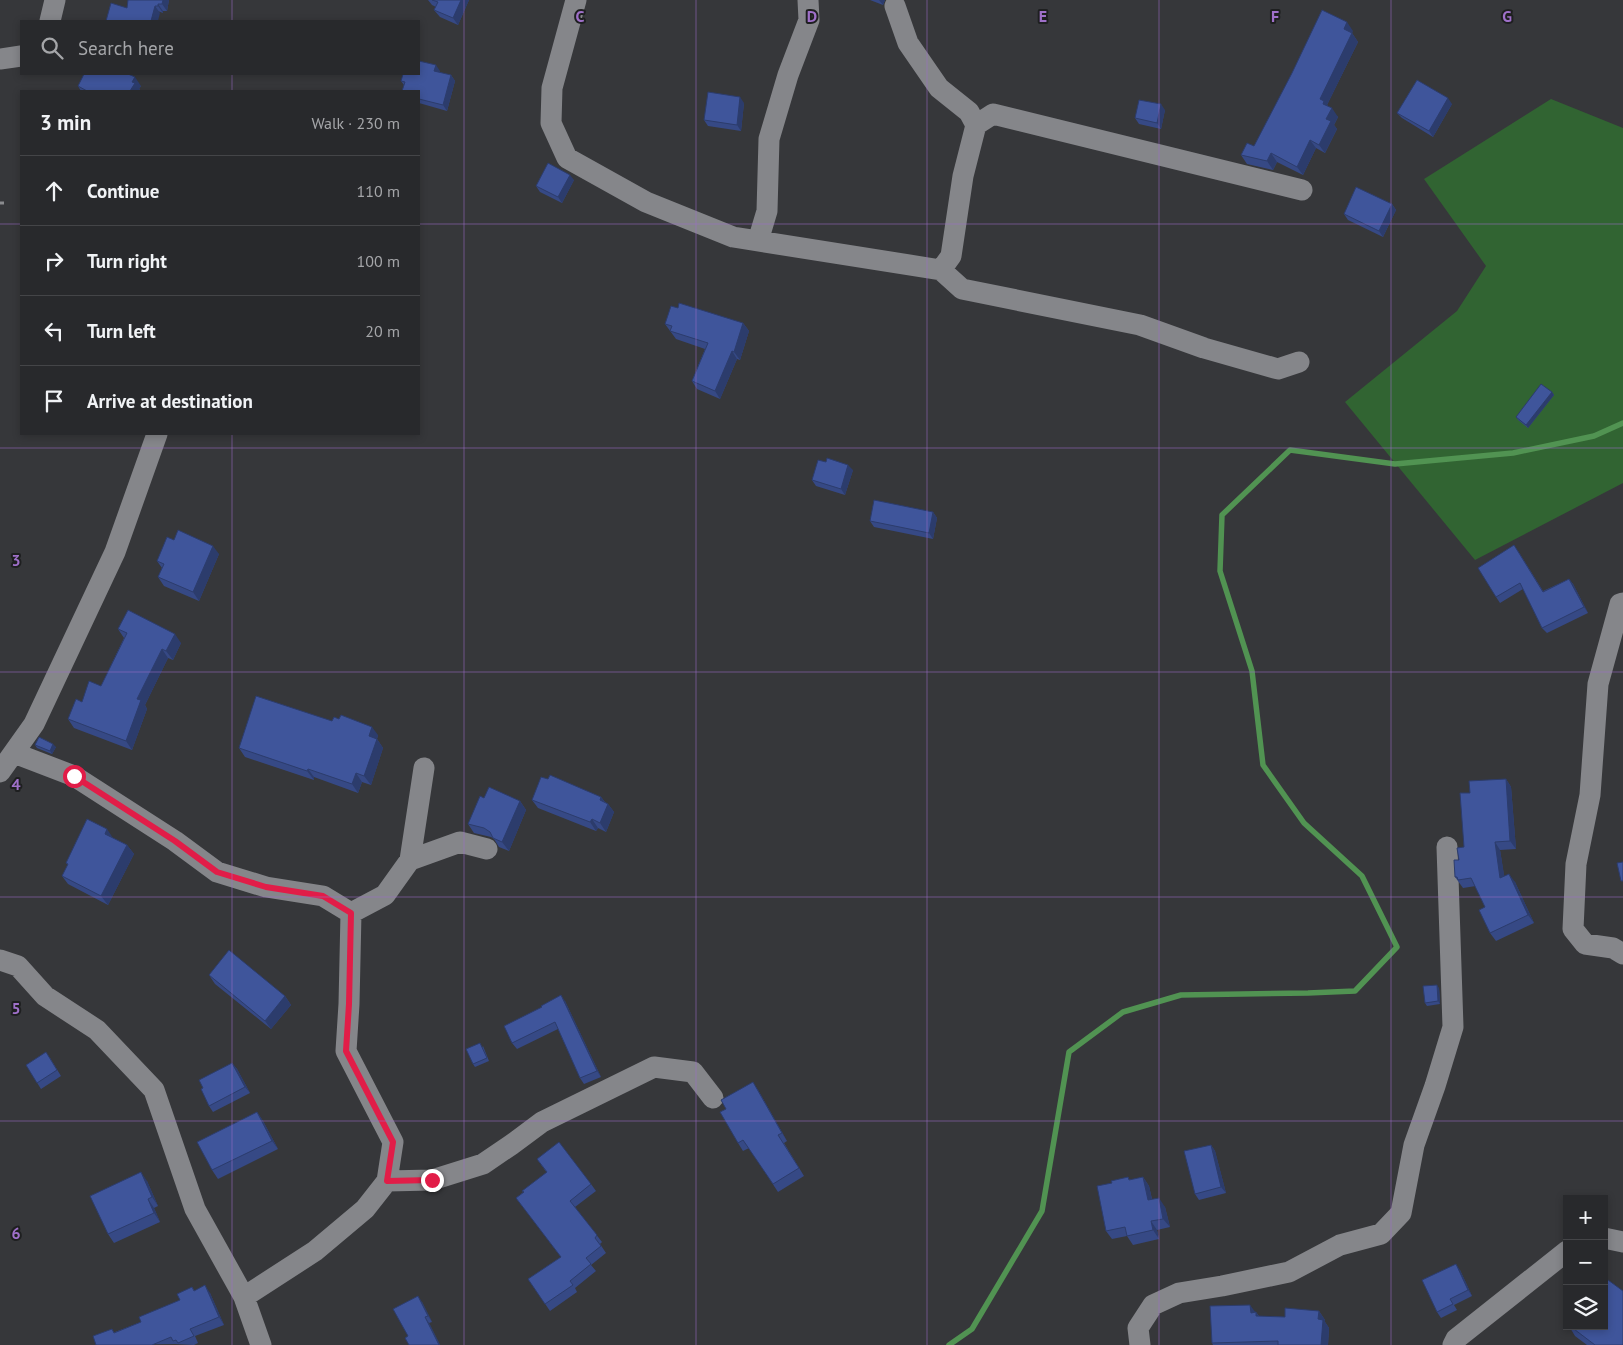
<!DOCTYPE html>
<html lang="en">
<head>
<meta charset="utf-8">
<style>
  :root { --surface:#28292c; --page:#343538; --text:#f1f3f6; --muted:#a5a6a9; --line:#444548 }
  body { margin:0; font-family:"PT Sans",sans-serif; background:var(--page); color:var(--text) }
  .controls { position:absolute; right:15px; bottom:15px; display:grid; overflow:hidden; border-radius:0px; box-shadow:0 2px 8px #0003 }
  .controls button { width:45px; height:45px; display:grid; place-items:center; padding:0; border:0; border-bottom:1px solid var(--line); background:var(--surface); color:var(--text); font:25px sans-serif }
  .stop { position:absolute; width:15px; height:15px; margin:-11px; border:4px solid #e11d48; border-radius:50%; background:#fff }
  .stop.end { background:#e11d48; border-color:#fff; box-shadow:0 1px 5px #0008 }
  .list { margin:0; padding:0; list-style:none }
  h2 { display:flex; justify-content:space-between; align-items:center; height:65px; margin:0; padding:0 20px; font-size:21px }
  h2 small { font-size:16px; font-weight:400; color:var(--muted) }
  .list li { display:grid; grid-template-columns:32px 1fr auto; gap:15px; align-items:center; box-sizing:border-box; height:70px; padding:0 20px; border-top:1px solid var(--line) }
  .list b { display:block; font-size:19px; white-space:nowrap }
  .list em { font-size:16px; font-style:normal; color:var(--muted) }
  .icon { flex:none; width:28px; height:28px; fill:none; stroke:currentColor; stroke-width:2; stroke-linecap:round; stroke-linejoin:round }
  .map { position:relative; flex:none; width:1623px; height:1345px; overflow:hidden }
  .search { position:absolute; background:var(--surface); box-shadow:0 2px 8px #0003; left:20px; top:20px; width:400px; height:55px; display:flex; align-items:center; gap:12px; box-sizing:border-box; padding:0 18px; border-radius:0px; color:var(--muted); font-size:19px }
  .panel { position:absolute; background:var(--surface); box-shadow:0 2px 8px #0003; left:20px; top:90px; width:400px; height:345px; border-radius:0px }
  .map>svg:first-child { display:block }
  .green { fill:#316432 }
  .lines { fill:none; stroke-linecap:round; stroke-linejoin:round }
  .stream { stroke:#519352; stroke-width:5.5 }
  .path { stroke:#8a8b8e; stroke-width:3; stroke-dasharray:4 4; stroke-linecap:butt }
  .street { stroke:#85868a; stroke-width:21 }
  .wall { fill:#364985 }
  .shaded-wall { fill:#2c3c6c }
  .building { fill:#3f559b; stroke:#2c3c6c }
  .route { stroke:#e11d48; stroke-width:6 }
  .grid { fill:none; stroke:#9f70c9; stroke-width:1; stroke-opacity:0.55 }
  .grid-label { font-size:16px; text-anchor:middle; font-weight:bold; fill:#9f70c9; stroke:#1e1f20; stroke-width:4; stroke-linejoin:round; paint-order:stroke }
</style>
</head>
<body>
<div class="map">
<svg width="1623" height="1345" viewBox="0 0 1623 1345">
  <rect width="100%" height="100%" fill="#36373a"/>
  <path class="green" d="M1551 99 1623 128V483L1475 560 1345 402 1457 311 1486 266 1424 179Z"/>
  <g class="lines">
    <path class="stream" d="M949 1345 972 1329 1042 1211 1069 1052 1123 1012 1181 995 1308 993 1355 991 1397 947 1362 876 1304 823 1263 765 1252 671 1220 571 1222 515 1290 450 1395 464 1513 453 1594 436 1623 423"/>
    <path class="path" d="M0 203H4"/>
    <path class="street" d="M576 0 552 88 551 123 567 158 646 202 733 237 941 270 951 256 963 176 976 125 993 114 1302 190
      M895 6 908 43 939 88 969 112 976 125
      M50 21 55 0
      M0 59 21 56
      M758 241 767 211 769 139 788 75 809 20 808 0
      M941 270 962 289 1140 325 1204 348 1278 369 1299 362
      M1623 603 1620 604 1598 684 1590 795 1576 864 1573 929 1585 944 1613 948 1623 954
      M14 753 74 776 175 841 217 872 266 887 323 896 351 913 385 895 410 860 424 768
      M0 772 34 724 115 552 157 434
      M410 860 460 842 487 849
      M0 960 18 966 45 996 97 1030 154 1090 195 1209 244 1297 261 1345
      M387 1181 432 1180 483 1164 511 1145 542 1122 654 1067 693 1072 713 1098
      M1604 1238 1623 1242
      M244 1297 315 1251 365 1209 387 1181 393 1142 346 1051 349 1004 351 913
      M1140 1345 1138 1328 1153 1305 1179 1293 1222 1286 1289 1272 1340 1245 1381 1234 1401 1213 1414 1145 1435 1086 1453 1027 1447 847
      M1453 1345 1456 1339 1567 1251"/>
  </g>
  <path class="wall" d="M128 0H169L167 11H163V13Z
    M428 0H469L458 25 440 17 434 10 436 7 432 5Z
    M870 0H885L883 5Z
    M1353 31 1352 33 1358 42 1327 105 1338 117 1334 125 1337 129 1325 153 1316 148 1303 175 1277 162 1273 170 1247 164 1241 155 1254 146Z
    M440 71V73L451 75 455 81 447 111 419 103V91L404 85 401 81Z
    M78 86H141L139 89 141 91H81Z
    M744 103 741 131 708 126 704 120Z
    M1452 104 1433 137 1402 118 1397 113Z
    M1165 110 1161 129 1139 124 1135 118Z
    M574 180 562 203 540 192 536 186Z
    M1392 204 1396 210 1383 237 1348 220 1344 214Z
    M743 323 749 331 740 360 737 359 720 399 697 389 692 381 705 349 676 339 665 324Z
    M1552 392 1554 395 1528 428 1518 420 1516 417Z
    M853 470 845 495 816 486 812 480Z
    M933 512 937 518 933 539 874 527 870 521Z
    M174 540 219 554 199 601 164 586 158 577 162 568 157 561Z
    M1518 551 1543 591 1569 579 1573 584 1588 613 1547 633 1542 628 1523 589 1500 603 1496 597Z
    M118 629 181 643 173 660 168 658 145 705 147 709 132 750 74 728 68 719 82 702 101 686 124 638Z
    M378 735 377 739 383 748 371 785 362 782 358 793 314 777V780L245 757 239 748Z
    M35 745 56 747 52 754 37 748Z
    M548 779 601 797 605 802 608 804 614 812 606 832 598 828 596 831 538 808 532 800Z
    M1506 779 1511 787 1516 849 1500 850 1504 876 1515 882 1534 923 1496 941 1490 933 1485 907 1476 886 1463 888 1455 877 1459 860 1464 847 1470 793Z
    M484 798 520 801 526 810 509 851 499 847 494 839 491 837 474 833 468 824Z
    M113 838 127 845 134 854 108 905 68 884 62 876 68 865 66 863Z
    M209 975 285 996 291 1005 271 1029 215 984Z
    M1439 988 1440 1004 1427 1006 1425 1003Z
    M565 1001 601 1077 584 1084 580 1078 558 1029 517 1049 512 1043 542 1007Z
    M483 1046 489 1061 475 1067 473 1064Z
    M50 1058 61 1076 41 1089 26 1065Z
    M232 1063 237 1069 250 1093 213 1112 209 1106 203 1088Z
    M758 1090 787 1141 784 1143 804 1176 778 1192 749 1148 743 1151 738 1143Z
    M257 1112 263 1121 278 1149 218 1179 212 1170Z
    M1211 1145 1215 1151 1226 1193 1199 1200 1195 1194Z
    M537 1159 591 1184 596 1191 575 1207 602 1242 600 1244 606 1253 591 1265 596 1271 575 1288 577 1292 550 1311 528 1279 561 1257 516 1198 547 1173Z
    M1128 1177 1130 1180 1143 1177 1149 1186 1152 1199 1165 1207 1170 1227 1157 1230 1159 1239 1133 1245 1127 1236 1112 1239 1106 1231 1112 1183Z
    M147 1181 158 1206 154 1208 160 1222 114 1243 108 1234Z
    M1460 1270 1472 1296 1454 1305 1457 1310 1441 1318 1437 1312Z
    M192 1287 194 1290 210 1293 224 1325 195 1336 198 1343 194 1345 175 1344 96 1345 115 1332 141 1322 180 1300Z
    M422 1302 432 1322 429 1323 440 1345H409L408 1336Z
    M1319 1311 1325 1320V1322L1329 1328 1328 1345H1213L1212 1343 1256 1312 1259 1316 1285 1317Z
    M1569 1326H1604L1623 1345H1587L1575 1336Z"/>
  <path class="shaded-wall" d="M163 0H169L167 11 162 4Z
    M461 0H469L458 25 453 18Z
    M879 0H885L883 5Z
    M158 4 163 11V13L158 6Z
    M155 6 160 13 158 21H151Z
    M1347 22 1353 31 1352 33 1358 42 1327 105 1330 110 1329 112 1320 99 1344 29Z
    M436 65 440 71 439 77 434 71Z
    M451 75 455 81 447 111 443 105Z
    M135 77 141 86 139 89 141 91H130L132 82Z
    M740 97 744 103 741 131 737 125Z
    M1448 98 1452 104 1433 137 1429 131Z
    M1161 104 1165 110 1161 129 1157 123Z
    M1332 108 1338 117 1334 125 1337 129 1325 153 1319 145 1326 119Z
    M1310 140 1316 148 1303 175 1297 167Z
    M1271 153 1277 162 1273 170 1267 161Z
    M570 175 574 180 562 203 558 197Z
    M1392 204 1396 210 1383 237 1379 231Z
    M743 323 749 331 740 360 734 352Z
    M732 351 737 359 720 399 715 391Z
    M1552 392 1554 395 1528 428 1526 425Z
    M848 465 853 470 845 495 841 489Z
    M933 512 937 518 933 539 929 533Z
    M213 546 219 554 199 601 193 592Z
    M1569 579 1573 584 1588 613 1584 607Z
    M175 634 181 643 173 660 166 651Z
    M162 649 168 658 145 705 147 709 132 750 126 741 137 699Z
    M372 727 378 735 377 739 383 748 371 785 364 776 369 736Z
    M53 744 56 747 52 754 50 751Z
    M308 769 314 777V780L307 771Z
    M356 773 362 782 358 793 352 784Z
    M1506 779 1511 787 1516 849 1510 841Z
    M601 797 607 805 608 804 614 812 606 832 600 823V800Z
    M520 801 526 810 509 851 502 842Z
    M592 819 598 828 596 831 590 822Z
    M107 829 113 838 105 834Z
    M1495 842 1500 850 1506 886 1500 878Z
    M127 845 134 854 108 905 101 896Z
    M1509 874 1515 882 1534 923 1528 915Z
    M1437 985 1439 988 1440 1004 1438 1001Z
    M561 995 565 1001 601 1077 597 1071Z
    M285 996 291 1005 271 1029 265 1021Z
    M232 1063 237 1069 250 1093 245 1087Z
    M753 1082 758 1090 787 1141 782 1133Z
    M257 1112 263 1121 278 1149 272 1141Z
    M1211 1145 1215 1151 1226 1193 1221 1187Z
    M141 1172 147 1181 158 1206 152 1197Z
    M1143 1177 1149 1186 1154 1209 1148 1200Z
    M1159 1198 1165 1207 1170 1227 1163 1219Z
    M148 1199 154 1208 160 1222 154 1213Z
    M1151 1221 1157 1230 1159 1239 1153 1230Z
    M1456 1264 1460 1270 1472 1296 1468 1290Z
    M205 1285 210 1293 224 1325 219 1317Z
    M418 1296 422 1302 432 1322 428 1316Z
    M1250 1305 1256 1313V1312L1262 1321 1251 1313Z
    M1319 1311 1325 1320V1322L1329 1328 1328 1345H1321L1318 1319Z
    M425 1317 429 1323 440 1345H439Z"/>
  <path class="building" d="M128 0H163L162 4H158V6H155L151 21H106L111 3 127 8Z
    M432 0H461L453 18 434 10 438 2Z
    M1322 10 1347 22 1344 29 1352 33 1320 99 1324 101 1323 104 1332 108 1326 119 1331 121 1319 145 1310 140 1297 167 1271 153 1267 161 1241 155 1247 143 1254 146 1292 73Z
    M419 61 436 65 434 71 451 75 443 105 419 99V91H402L405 82 401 81 403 74H419Z
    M84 74H128L135 77 132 82 135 83 130 91H87L78 86Z
    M1417 80 1448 98 1429 131 1397 113Z
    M708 92 740 97 737 125 704 120Z
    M1139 100 1161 104 1157 123 1135 118Z
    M548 163 570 175 558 197 536 186Z
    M1356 187 1392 204 1379 231 1344 214Z
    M679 303 743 323 734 352 732 351 715 391 692 381 708 343 670 331 672 326 665 324 671 306 678 308Z
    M1541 384 1552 392 1526 425 1516 417Z
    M827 458 848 465 841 489 812 480 818 460 826 462Z
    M874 500 933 512 929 533 870 521Z
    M178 530 213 546 193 592 158 577 164 564 157 561 167 537 174 540Z
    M1514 545 1543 592 1569 579 1584 607 1542 628 1520 583 1496 597 1478 568Z
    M128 610 175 634 166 651 162 649 137 699 141 700 126 741 68 719 76 699 82 702 89 681 101 686 127 633 118 629Z
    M256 696 332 721 334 717 339 719 341 715 372 727 369 736 377 739 364 776 356 773 352 784 308 769 307 771 239 748Z
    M39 737 53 744 50 751 35 745Z
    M550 775 601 797 600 800 608 804 600 823 592 819 590 822 532 800 541 777 548 779Z
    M1506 779 1510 841 1495 842 1500 878 1509 874 1528 915 1490 933 1479 910 1485 907 1471 878 1458 880 1457 877H1455L1454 860H1459L1457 848 1464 847 1460 793H1470L1469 781Z
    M489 787 520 801 502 842 493 838 490 832 484 828 468 824 480 796 484 798Z
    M87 819 107 829 105 834 127 845 101 896 62 876 68 864 66 863Z
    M1623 862V881H1621L1617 863Z
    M229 950 285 996 265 1021 209 975Z
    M1437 985 1438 1001 1425 1003 1423 986Z
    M561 995 597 1071 580 1078 555 1022 512 1043 504 1026 542 1007 541 1006Z
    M480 1043 487 1058 473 1064 466 1049Z
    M46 1052 57 1070 37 1083 26 1065Z
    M232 1063 245 1087 209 1106 201 1089 203 1088 199 1080Z
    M753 1082 782 1133 778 1135 799 1168 773 1184 743 1140 738 1143 720 1112 726 1109 721 1100Z
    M257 1112 272 1141 212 1170 197 1142Z
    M559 1142 591 1184 570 1201 597 1235 595 1238 601 1246 586 1258 591 1264 570 1281 573 1285 545 1304 528 1279 561 1257 516 1198 524 1192 522 1191 547 1172 537 1159Z
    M1211 1145 1221 1187 1195 1194 1184 1151Z
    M141 1172 152 1197 148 1199 154 1213 108 1234 90 1196Z
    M1128 1177 1129 1180 1143 1177 1148 1200 1159 1198 1163 1219 1151 1221 1153 1230 1127 1236 1125 1227 1106 1231 1097 1186 1112 1183 1111 1181Z
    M1456 1264 1468 1290 1450 1299 1453 1304 1437 1312 1422 1280Z
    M1604 1277 1623 1291V1345H1595L1570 1326H1604Z
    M205 1285 219 1317 190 1329 194 1336 178 1343 176 1340 173 1341 171 1337 152 1345H96L93 1336 112 1329 114 1333 141 1322 139 1317 180 1300 177 1294 192 1287 194 1291Z
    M418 1296 428 1316 425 1317 439 1345H409L405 1338 408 1336 393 1309Z
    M1250 1305 1251 1313 1256 1312V1316L1285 1317V1308L1319 1311 1318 1319 1323 1320 1321 1345H1278V1341L1212 1343 1210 1306Z"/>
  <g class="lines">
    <path class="route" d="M74 776 175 841 217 872 266 887 323 896 351 913 349 1004 346 1051 393 1142 387 1181 432 1180"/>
  </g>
  <path class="grid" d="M232 0V21M464 0V1345M696 0V1345M927 0V1345M1159 0V1345M1391 0V1345M232 74V91M0 224H21M419 224H1623M232 434V1345M0 448H1623M0 672H1623M0 897H1623M0 1121H1623"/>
  <g class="grid-label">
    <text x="580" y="22">C</text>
    <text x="812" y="22">D</text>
    <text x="1043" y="22">E</text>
    <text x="1275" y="22">F</text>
    <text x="1507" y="22">G</text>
    <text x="16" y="566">3</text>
    <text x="16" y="790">4</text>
    <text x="16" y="1014">5</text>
    <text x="16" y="1239">6</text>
  </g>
</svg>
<div class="controls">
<button>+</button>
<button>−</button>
<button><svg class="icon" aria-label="layers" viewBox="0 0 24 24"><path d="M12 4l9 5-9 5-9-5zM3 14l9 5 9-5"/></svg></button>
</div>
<div class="stop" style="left:74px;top:776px"></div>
<div class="stop end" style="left:432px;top:1180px"></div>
<div class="search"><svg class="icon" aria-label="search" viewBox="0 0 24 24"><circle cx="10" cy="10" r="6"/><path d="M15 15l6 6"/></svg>Search here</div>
<section class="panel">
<h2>3 min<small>Walk · 230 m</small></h2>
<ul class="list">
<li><svg class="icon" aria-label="ahead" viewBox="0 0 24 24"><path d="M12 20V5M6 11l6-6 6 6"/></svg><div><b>Continue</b></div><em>110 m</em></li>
<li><svg class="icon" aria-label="right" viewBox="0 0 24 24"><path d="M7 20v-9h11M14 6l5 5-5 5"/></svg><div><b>Turn right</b></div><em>100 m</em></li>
<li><svg class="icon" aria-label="left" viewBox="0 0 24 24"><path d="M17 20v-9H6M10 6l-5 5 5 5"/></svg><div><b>Turn left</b></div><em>20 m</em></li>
<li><svg class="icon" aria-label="arrive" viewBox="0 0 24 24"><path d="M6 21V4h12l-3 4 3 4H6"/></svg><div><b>Arrive at destination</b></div></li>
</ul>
</section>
</div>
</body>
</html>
